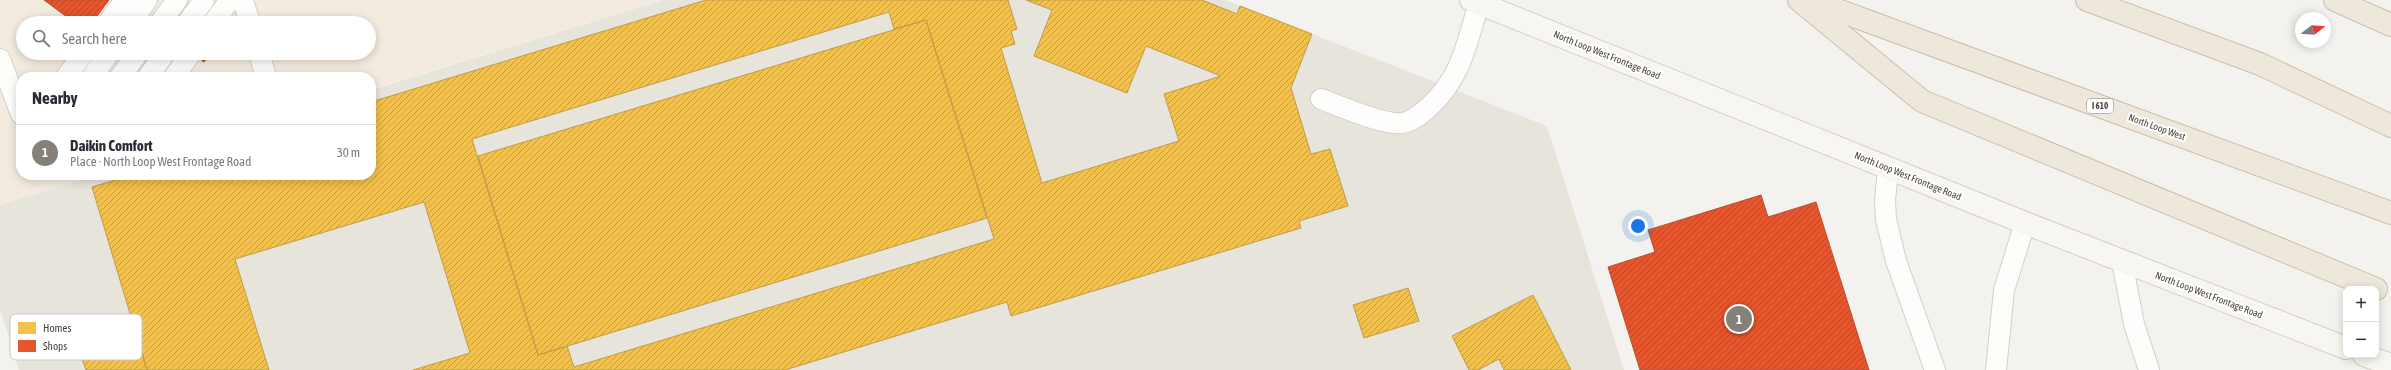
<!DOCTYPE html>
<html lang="en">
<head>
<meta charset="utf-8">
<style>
  :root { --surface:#fff; --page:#f2f2f3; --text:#2b2b33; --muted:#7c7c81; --line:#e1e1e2; --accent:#868178 }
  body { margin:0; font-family:"Asap Condensed",sans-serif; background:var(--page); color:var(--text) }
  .controls { position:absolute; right:12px; bottom:12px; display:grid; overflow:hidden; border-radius:8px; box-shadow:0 2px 10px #0003 }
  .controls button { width:36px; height:36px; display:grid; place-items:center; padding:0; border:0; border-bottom:1px solid var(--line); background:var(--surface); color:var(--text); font:20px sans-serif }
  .compass { position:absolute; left:2295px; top:12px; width:36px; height:36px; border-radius:50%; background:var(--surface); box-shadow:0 2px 10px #0003; rotate:73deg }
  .you { position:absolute; left:1638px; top:226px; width:14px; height:14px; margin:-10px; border:3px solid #fff; border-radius:50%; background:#1a73e8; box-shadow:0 0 0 6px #1a73e833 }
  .badge { display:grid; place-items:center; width:26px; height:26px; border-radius:50%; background:var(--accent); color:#fff; font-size:13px; font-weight:700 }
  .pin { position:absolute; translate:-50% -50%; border:2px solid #fff; box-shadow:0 1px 4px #0006 }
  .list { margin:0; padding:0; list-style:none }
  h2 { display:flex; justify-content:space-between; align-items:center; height:52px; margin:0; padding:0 16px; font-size:17px }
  h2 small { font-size:13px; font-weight:400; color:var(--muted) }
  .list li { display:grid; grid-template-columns:26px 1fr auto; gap:12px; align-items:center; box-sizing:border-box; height:56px; padding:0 16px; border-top:1px solid var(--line) }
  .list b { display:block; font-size:15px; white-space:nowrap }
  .list p { margin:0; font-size:13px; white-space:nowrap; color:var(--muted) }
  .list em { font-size:13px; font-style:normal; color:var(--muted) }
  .icon { flex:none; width:22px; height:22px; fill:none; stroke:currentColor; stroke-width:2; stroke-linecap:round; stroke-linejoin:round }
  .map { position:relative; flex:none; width:2391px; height:370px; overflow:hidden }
  .search { position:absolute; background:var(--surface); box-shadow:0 2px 10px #0003; left:16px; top:16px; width:360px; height:44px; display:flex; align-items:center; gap:10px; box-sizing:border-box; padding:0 14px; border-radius:22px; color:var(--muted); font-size:15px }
  .panel { position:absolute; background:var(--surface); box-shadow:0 2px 10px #0003; left:16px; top:72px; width:360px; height:108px; border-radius:16px }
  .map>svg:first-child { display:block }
  .residential { fill:#e7e4dc }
  .commercial { fill:#f3ebdf; fill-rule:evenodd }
  .homes { fill:url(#homes-hatch); stroke:#c09c48; fill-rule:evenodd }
  .shops { fill:url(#shops-hatch); stroke:#b65131 }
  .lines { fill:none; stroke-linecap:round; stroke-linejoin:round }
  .service-casing { stroke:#d2d0cb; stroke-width:22 }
  .secondary-casing { stroke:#d3cfc5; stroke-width:24 }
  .motorway-casing { stroke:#ccbfa9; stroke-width:24 }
  .service { stroke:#fdfdfc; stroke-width:20 }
  .secondary { stroke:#f7f6f1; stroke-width:22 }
  .motorway { stroke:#ede8db; stroke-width:22 }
  .labels { text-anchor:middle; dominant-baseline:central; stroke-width:4; stroke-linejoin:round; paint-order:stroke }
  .shield { fill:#fff; stroke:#817c74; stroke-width:1 }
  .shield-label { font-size:9px; font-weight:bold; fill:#4b4439 }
  .street-label { font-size:10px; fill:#4b4439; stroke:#fff }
  .key { fill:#fff; stroke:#c9c7c4; stroke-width:1 }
  .key-label { font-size:11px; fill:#4b4439 }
</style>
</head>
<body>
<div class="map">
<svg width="2391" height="370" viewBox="0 0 2391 370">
  <defs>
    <pattern id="homes-hatch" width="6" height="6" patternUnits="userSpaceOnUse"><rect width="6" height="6" fill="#f2c14e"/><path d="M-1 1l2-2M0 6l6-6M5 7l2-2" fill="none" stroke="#c69e42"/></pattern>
    <pattern id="shops-hatch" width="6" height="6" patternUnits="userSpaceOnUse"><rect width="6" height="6" fill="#e4572e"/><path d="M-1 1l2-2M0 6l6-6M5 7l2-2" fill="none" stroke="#bb4a28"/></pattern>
  </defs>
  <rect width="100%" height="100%" fill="#f4f2ee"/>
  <path class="residential" d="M663 0H1225L1547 126 1624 370H19L0 309V205L97 175H371V90Z"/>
  <path class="commercial" d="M0 0H662L371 89V77H21V175H95L0 205ZM23 23H369V53H23Z"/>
  <path class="homes" d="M706 0H1008L1017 29 1011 31 1015 44 1001 48 1042 183 1179 141 1164 94 1221 76 1146 46 1127 93 1034 56 1052 10 1026 0H1202L1237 14 1240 6 1312 34 1291 88 1311 154 1330 149 1348 206 1299 221 1301 228 1011 316 1007 302 785 370H413L470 353 424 202 235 259 269 370H147L92 187 132 175H371V102ZM889 12 894 29 926 20 994 239 574 367 567 346 538 355 472 139Z
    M926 20 987 218 538 355 478 156Z
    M1408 288 1419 321 1364 338 1353 305Z
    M1533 295 1571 370H1504L1499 359 1478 370H1469L1452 336Z
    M139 341 147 370H86L82 359Z"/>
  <path class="shops" d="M44 0H109L92 23H75Z
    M192 53H211L204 62Z
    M1761 195 1768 217 1816 202 1869 370H1640L1608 267 1655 252 1648 230Z"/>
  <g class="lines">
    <g class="service-casing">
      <path id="service" d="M243 0 250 23
        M108 23 125 0
        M131 23 147 0
        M160 23 177 0
        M187 23 204 0
        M213 23 230 0
        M259 53 266 77
        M0 59 21 114
        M66 77 84 53
        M92 77 109 53
        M120 77 138 53
        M148 77 165 53
        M174 77 191 53
        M1321 99C1340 106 1384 126 1403 123 1413 121 1421 114 1428 108 1462 77 1466 45 1479 3
        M1888 168 1885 201 1886 219 1896 261 1935 370
        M2122 261 2134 324 2149 370
        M1996 370 2004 290 2025 223"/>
    </g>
    <g class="secondary-casing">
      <path id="secondary" d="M1471 0 2025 223 2346 348
        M2364 355 2391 365"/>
    </g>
    <g class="motorway-casing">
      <path id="motorway" d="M1799 0 1922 101 2376 289
        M1810 0 2391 213
        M2087 0 2260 64 2391 126
        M2335 0 2391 25"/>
    </g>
    <use href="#service" class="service"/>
    <use href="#secondary" class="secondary"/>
    <use href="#motorway" class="motorway"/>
  </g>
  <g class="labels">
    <rect class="shield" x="2087" y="99" width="26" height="14" rx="3"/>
    <g class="shield-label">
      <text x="2100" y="106">I 610</text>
    </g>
    <g class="street-label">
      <text transform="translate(1607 55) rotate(22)">North Loop West Frontage Road</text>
      <text transform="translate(2157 127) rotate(20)">North Loop West</text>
      <text transform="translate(1908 176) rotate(22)">North Loop West Frontage Road</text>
      <text transform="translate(2209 295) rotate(21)">North Loop West Frontage Road</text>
    </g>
  </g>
  <rect x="10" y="314" width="132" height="46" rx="6" class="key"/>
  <rect x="18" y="322" width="18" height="12" fill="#f2c14e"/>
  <rect x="18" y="340" width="18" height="12" fill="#e4572e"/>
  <g class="key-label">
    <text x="43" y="332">Homes</text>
    <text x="43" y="350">Shops</text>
  </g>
</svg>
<div class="controls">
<button>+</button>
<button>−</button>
</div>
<svg class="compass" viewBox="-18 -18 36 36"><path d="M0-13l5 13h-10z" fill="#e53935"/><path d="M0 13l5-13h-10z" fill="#7c7c81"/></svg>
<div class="you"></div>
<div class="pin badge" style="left:1739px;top:319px">1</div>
<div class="search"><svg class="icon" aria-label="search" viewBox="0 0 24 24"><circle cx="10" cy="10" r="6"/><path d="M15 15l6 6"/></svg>Search here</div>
<section class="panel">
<h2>Nearby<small></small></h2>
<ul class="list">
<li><span class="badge">1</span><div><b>Daikin Comfort</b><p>Place · North Loop West Frontage Road</p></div><em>30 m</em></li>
</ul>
</section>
</div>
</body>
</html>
